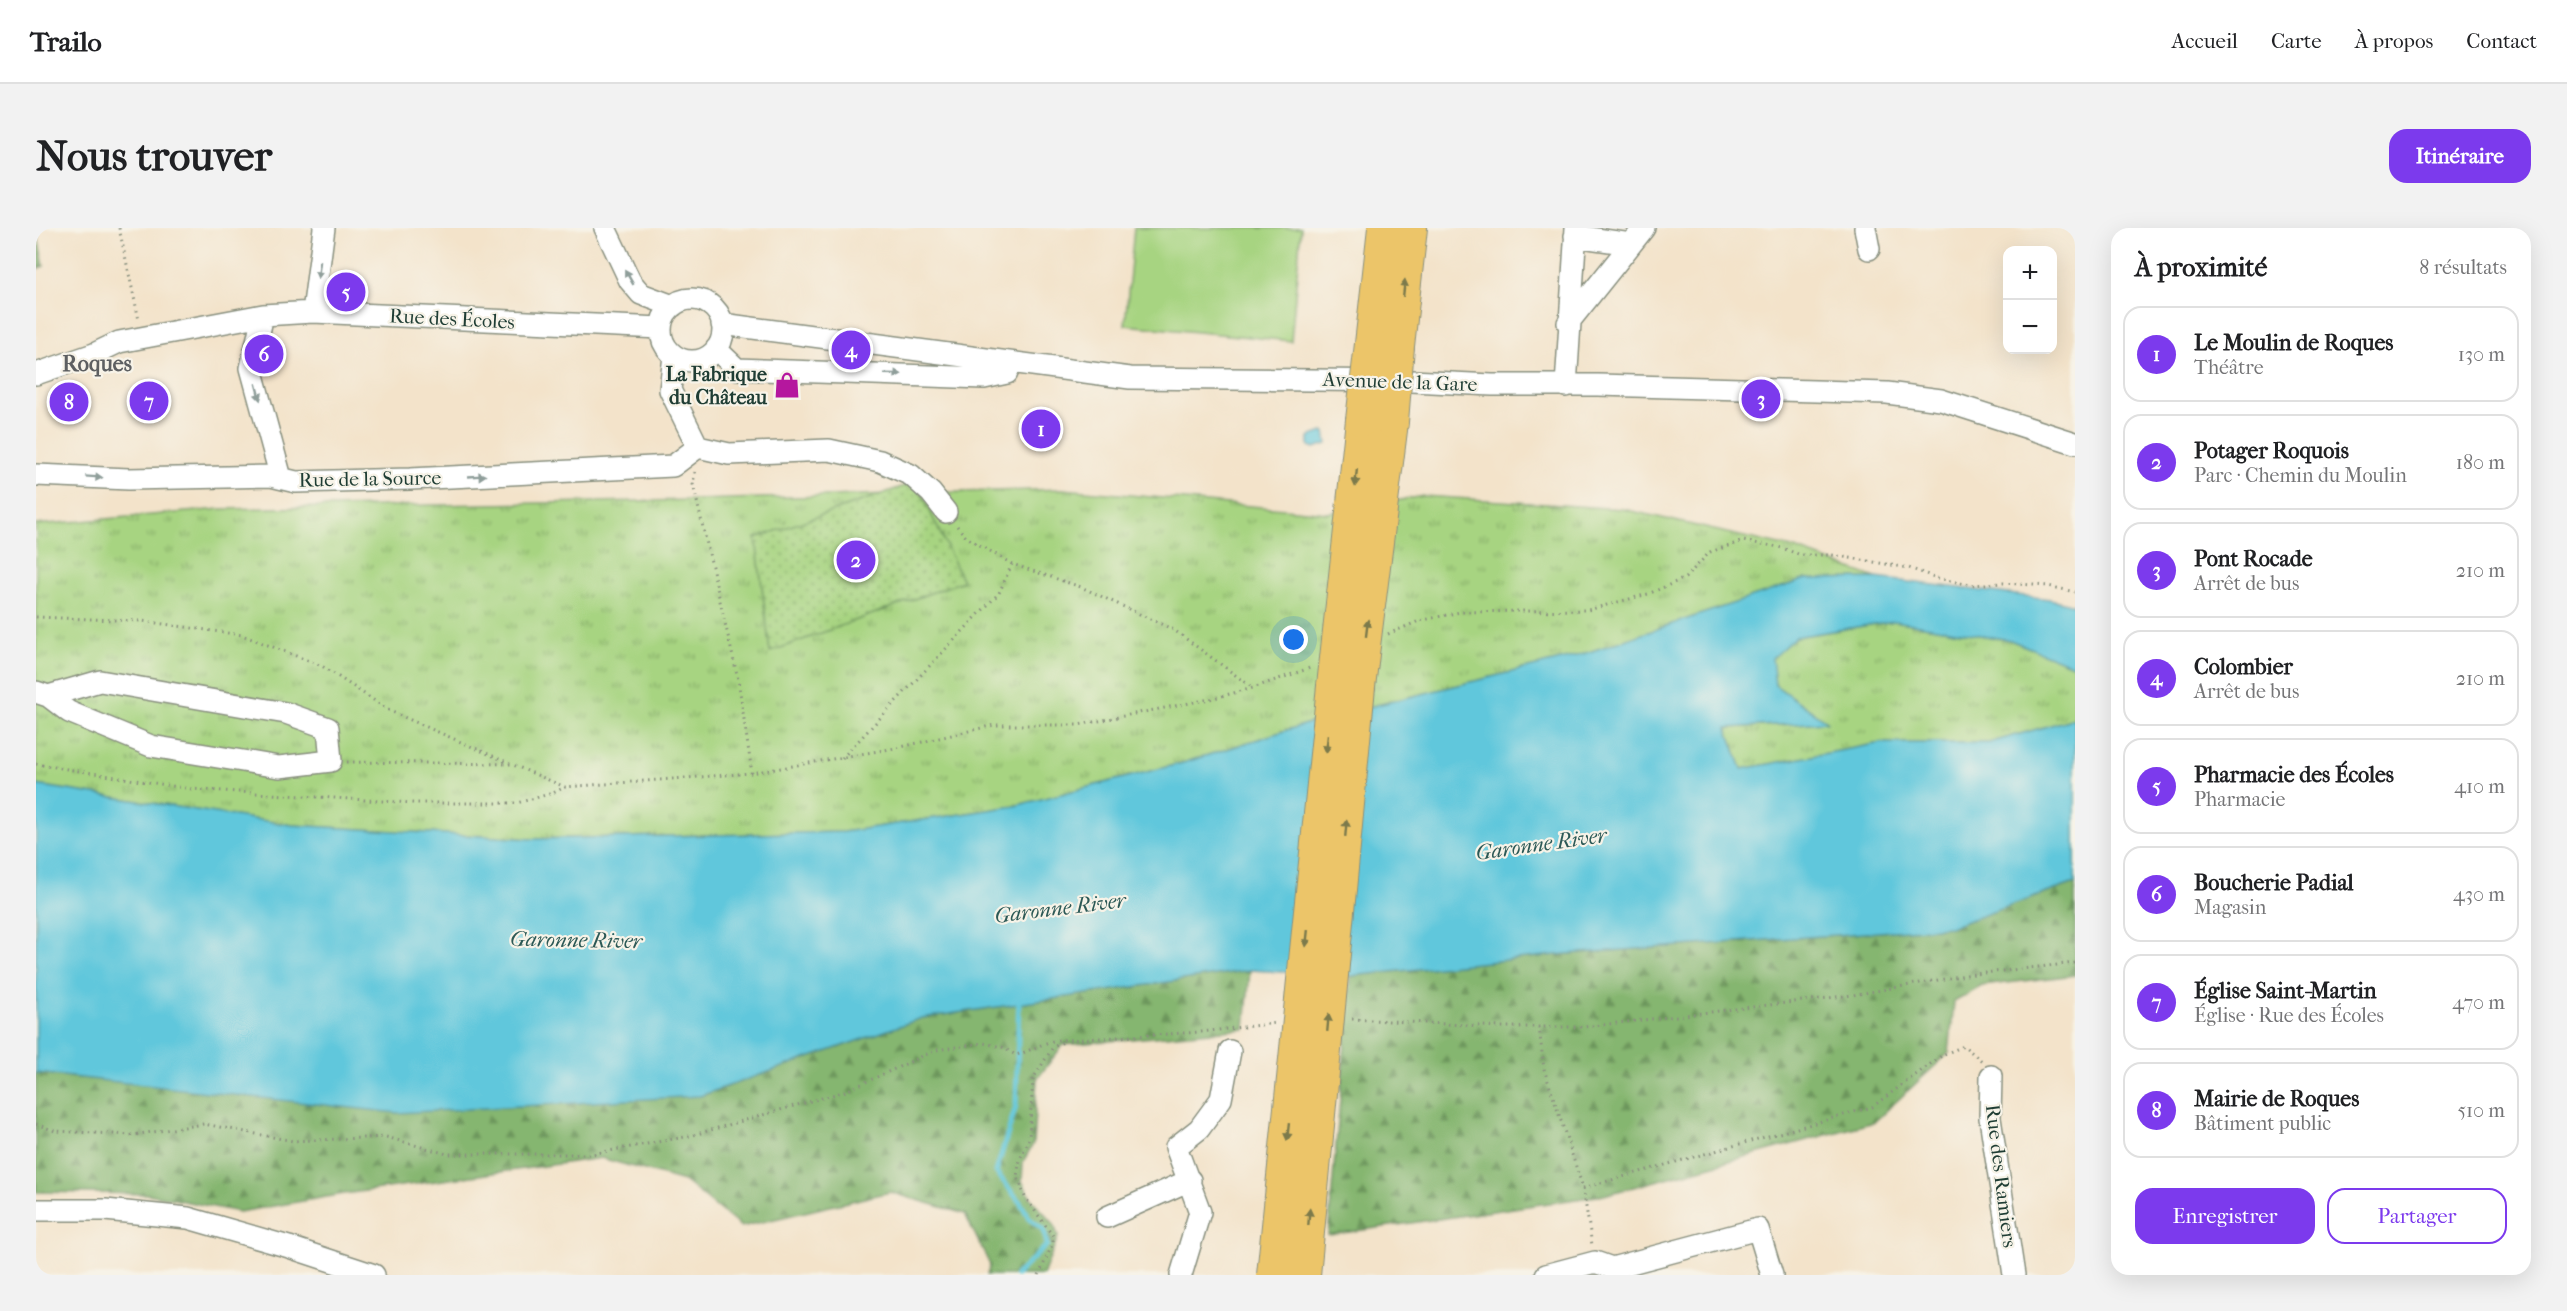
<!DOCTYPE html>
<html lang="fr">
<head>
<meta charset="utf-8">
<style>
  :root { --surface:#fff; --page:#f2f2f2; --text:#202124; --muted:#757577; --line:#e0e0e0; --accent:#7c3aed }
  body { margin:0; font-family:"IM FELL French Canon",serif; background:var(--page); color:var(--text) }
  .controls { position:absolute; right:18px; top:18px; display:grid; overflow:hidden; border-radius:12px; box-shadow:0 6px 24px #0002 }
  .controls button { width:54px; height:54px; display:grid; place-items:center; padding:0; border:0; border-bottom:2px solid var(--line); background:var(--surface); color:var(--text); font:30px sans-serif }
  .you { position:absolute; left:1258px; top:412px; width:21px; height:21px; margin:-15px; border:4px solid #fff; border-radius:50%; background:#1a73e8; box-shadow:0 0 0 9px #1a73e833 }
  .badge { display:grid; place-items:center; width:39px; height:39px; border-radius:50%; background:var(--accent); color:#fff; font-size:20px; font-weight:700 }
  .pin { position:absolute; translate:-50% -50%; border:3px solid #fff; box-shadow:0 2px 6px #0006 }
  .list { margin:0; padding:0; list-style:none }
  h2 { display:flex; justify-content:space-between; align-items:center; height:78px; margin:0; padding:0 24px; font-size:26px }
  h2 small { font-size:20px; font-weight:400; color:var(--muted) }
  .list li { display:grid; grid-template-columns:39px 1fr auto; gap:18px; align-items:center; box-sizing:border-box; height:96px; margin:0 12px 12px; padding:0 12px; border:2px solid var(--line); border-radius:18px }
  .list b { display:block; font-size:22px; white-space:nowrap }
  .list p { margin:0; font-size:20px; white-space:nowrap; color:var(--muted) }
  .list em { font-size:20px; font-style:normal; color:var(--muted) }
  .actions { display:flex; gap:12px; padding:18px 24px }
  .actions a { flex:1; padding:14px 0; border:2px solid var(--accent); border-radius:18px; text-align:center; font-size:21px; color:var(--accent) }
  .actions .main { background:var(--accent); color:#fff }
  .map { position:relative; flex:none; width:2039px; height:1047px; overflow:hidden; border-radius:18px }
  header { display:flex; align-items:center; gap:36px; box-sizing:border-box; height:84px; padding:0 30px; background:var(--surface); border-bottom:2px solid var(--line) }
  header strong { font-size:28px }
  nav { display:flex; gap:33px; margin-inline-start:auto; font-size:21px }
  .intro { display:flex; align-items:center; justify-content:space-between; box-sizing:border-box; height:144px; padding:0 36px }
  h1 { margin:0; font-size:42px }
  .button { padding:15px 27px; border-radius:18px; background:var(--accent); color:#fff; font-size:21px; font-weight:700 }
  main { display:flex; gap:36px; padding:0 36px }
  aside { flex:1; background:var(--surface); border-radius:18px; box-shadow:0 6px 24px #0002 }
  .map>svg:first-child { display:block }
  .grass { fill:url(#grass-tufts); stroke:#63885a; stroke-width:1.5 }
  .forest { fill:url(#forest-firs); stroke:#527a52; stroke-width:1.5 }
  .garden { fill:url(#garden-dots); stroke:#63885a; stroke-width:1.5 }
  .pitch { fill:#a7d481; stroke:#63885a; stroke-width:1.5 }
  .water { fill:#60c7dc; stroke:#408288; stroke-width:1.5 }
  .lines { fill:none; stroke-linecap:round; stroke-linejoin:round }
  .stream { stroke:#60c7dc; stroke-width:5 }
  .minor-casing { stroke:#89907f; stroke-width:24 }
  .highway-casing { stroke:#89907f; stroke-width:34 }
  .path { stroke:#89907f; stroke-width:3; stroke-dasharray:1.5 4.5; stroke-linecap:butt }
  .minor { stroke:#fff; stroke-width:21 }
  .highway { stroke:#ecc569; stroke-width:32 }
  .highway-bridge-casing { stroke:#89907f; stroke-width:34; stroke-linecap:butt }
  .highway-bridge { stroke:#ecc569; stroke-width:32 }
  .oneway { fill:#8f9e9a }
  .oneway2 { fill:#7b7a4c }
  .labels { text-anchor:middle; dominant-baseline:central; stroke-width:4.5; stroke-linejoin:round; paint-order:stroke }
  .street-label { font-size:20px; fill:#1f3d34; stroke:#f7f3e8 }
  .poi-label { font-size:20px; font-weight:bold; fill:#1f3d34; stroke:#f7f3e8; text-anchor:end }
  .water-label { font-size:21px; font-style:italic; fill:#2c5956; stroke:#f7f3e8 }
  .quarter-label { font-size:22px; font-weight:bold; fill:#5d5f61; stroke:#f7f3e8 }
</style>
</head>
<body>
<header>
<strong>Trailo</strong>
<nav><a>Accueil</a><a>Carte</a><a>À propos</a><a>Contact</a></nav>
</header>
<div class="intro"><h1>Nous trouver</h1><a class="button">Itinéraire</a></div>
<main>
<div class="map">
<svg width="2039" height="1047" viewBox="0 0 2039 1047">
  <defs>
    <pattern id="grass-tufts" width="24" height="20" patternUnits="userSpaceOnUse" patternTransform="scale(1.5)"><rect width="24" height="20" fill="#a7d481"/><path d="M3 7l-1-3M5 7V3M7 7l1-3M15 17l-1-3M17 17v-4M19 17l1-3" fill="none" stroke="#87ad6a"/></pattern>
    <pattern id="forest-firs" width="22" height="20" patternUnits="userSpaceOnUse" patternTransform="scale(1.5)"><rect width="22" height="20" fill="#85b66f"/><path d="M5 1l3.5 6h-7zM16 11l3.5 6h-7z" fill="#6c955c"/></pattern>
    <pattern id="garden-dots" width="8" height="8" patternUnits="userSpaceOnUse" patternTransform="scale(1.5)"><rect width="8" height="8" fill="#a7d481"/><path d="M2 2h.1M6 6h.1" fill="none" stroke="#87ad6a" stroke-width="1.8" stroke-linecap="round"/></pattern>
  </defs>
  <rect width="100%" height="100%" fill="#f7f3e8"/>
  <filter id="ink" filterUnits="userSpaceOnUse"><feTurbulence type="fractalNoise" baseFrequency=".0167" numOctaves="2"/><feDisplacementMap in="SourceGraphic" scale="12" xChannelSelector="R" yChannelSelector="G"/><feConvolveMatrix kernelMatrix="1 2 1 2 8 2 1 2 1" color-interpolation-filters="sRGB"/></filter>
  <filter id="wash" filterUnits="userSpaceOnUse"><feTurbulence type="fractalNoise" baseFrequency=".008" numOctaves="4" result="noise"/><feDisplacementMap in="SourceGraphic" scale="24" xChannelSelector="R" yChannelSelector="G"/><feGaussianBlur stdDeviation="1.35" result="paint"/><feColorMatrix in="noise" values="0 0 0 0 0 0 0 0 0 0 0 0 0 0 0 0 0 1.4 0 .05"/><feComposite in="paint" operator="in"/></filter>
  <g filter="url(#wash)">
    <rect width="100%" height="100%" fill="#f3e3ca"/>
    <path class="grass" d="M1027 261 1292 285 1387 268 1587 281 1756 320 1840 350 1770 351 1541 428 1292 489 1150 534 978 578 807 604 496 611 256 597 0 557V297L185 281 660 272Z
      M1858 393 1974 412 2039 438V490L1953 515H1845L1706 541 1691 500 1790 494 1739 457 1735 430 1759 409Z"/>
    <path class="forest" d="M0 0 8 38 0 41Z
      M2039 655V747L1946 758 1918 774 1913 825 1838 894 1568 967 1292 1007 1315 748 1530 726 1914 699Z
      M1214 742 1209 801 1027 817 1001 851 997 916 987 934 986 953 996 972 1018 996 1022 1009 1007 1047H951L954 1037 929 986 854 964 705 999 648 953 565 930 308 966 203 984 112 966 0 964V845L164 862 664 868 886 790Z"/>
    <path class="garden" d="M880 254 927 353 734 424 720 310Z"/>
    <path class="pitch" d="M1098 0H1265L1255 113 1089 97Z"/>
    <path class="water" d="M1287 204H1289L1291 216 1278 220 1273 218V209Z
      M1840 350 2014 371 2039 377V438L1974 412 1858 393 1759 409 1736 430 1739 457 1791 494 1691 500 1706 541 1845 515H1953L2039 490V655L1914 699 1530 726 1315 748 1214 742 886 790 664 868 361 885 0 845V557L256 597 496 611 807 604 978 578 1150 534 1292 489 1541 428 1770 351Z"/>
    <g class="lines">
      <path class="stream" d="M980 1047 1011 1017 1008 1002 994 991 984 974 960 944 980 878 983 769"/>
    </g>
  </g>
  <g filter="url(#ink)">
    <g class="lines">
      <g class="minor-casing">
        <path id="minor" d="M569 0 594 53 605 66 637 78
          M1829 0 1833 21
          M1539 8 1595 16
          M625 102a31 31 0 1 1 62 0a31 31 0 1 1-62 0Z
          M277 84 288 0
          M227 87 215 140 245 250
          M1532 95 1608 0
          M686 96 1094 150 1376 153 1456 157H1562L1851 165 1905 172 2039 215
          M680 121 701 141 948 150 971 145 974 136
          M638 128 634 162 662 219
          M0 146 58 126 83 114 227 87 277 84 625 100
          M1530 158 1540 0
          M662 219 693 226 793 222 844 233 875 247 895 265 910 284
          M0 247 93 251 235 248 260 254 374 251 637 238 662 219
          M0 464 12 468 33 484 115 518 243 539 295 533 292 500 250 485 64 453 12 468
          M1955 848 1954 890 1978 1047
          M0 982H69L152 990 253 1019 338 1047
          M1071 989 1154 952
          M1145 1047 1164 984 1140 919 1163 901 1185 871 1194 823
          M1510 1047 1559 1034 1576 1040 1722 1001 1736 1047"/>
      </g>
      <g class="highway-casing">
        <path id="highway" d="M1335 116 1348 0
          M1362 118 1375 0
          M1297 458 1326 192
          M1323 458 1356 194"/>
      </g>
      <path class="path" d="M83 0 103 92
        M659 244 657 256 702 451 716 545
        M921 298 930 309 976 336 1045 359 1138 402 1217 460
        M0 389 106 393 206 407 286 438 354 483 473 535
        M1352 406 1383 393 1424 384 1552 382 1612 366 1649 350 1674 324 1707 313 1743 319 1765 327H1796L1873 340 1901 350 1934 357 1967 355 2012 358 2039 364
        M806 530 963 365 976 336
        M311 534 475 536 529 559 716 545 865 519 958 497H1042L1174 471 1217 460 1274 440
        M0 536 155 561 377 575H481L517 565 529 559
        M1316 791 1465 799H1548L1817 767 1930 747 2039 735
        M1503 799 1508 841 1547 960 1556 1017
        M0 896 19 903 97 907 168 896 257 913 350 909 411 926H556L654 908 810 863 900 822 947 815 966 819 980 827C998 822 1013 810 1031 812L1165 804 1241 795
        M1547 960 1836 879 1908 826 1928 818 1947 834
        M1003 1047 1017 1015V1008L989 969 981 948 984 931 993 911 997 851 1017 819 1029 813"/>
      <use href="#minor" class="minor"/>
      <use href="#highway" class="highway"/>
      <g class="highway-bridge-casing">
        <path id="highway-bridge" d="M1326 192 1335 116
          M1356 194 1362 118
          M1237 1047 1297 458
          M1268 1047 1323 458"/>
      </g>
      <use href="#highway-bridge" class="highway-bridge"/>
    </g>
    <defs><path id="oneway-solid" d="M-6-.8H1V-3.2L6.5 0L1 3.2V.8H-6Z" transform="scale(1.5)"/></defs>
    <g class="oneway">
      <use href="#oneway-solid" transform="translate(283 42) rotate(97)"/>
      <use href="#oneway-solid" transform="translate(593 49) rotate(-120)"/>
      <use href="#oneway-solid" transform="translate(857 146) rotate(2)"/>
      <use href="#oneway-solid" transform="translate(222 164) rotate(75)"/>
      <use href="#oneway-solid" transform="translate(441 248) rotate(-3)"/>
      <use href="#oneway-solid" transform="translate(58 249) rotate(4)"/>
    </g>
    <g class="oneway2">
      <use href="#oneway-solid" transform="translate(1368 60) rotate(-84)"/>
      <use href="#oneway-solid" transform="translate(1320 250) rotate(96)"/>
      <use href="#oneway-solid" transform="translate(1331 400) rotate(-83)"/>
      <use href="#oneway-solid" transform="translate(1291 516) rotate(96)"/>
      <use href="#oneway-solid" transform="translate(1310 600) rotate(-85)"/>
      <use href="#oneway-solid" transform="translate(1271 710) rotate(96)"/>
      <use href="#oneway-solid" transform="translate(1292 795) rotate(-85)"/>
      <use href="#oneway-solid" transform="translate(1252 904) rotate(96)"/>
      <use href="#oneway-solid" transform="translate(1273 989) rotate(-85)"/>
    </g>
  </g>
  <defs>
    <g id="shop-bare" transform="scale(2.07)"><path d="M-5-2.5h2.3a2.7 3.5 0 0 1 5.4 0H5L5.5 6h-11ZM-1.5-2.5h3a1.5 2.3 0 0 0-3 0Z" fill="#b5179e" stroke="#f7f3e8" stroke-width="2.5" paint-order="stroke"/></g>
  </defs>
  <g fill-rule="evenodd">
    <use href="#shop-bare" x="751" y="157"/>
  </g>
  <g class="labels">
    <g class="street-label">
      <text transform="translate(416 91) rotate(3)">Rue des Écoles</text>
      <text transform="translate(1364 154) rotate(2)">Avenue de la Gare</text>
      <text transform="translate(334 251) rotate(-1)">Rue de la Source</text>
      <text transform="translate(1965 948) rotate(83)">Rue des Ramiers</text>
    </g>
    <g class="poi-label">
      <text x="731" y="146">La Fabrique<tspan x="731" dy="23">du Château</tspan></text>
    </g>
    <g class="water-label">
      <text transform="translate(1505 616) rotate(-8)">Garonne River</text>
      <text transform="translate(1024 680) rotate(-7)">Garonne River</text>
      <text transform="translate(540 712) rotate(1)">Garonne River</text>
    </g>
    <g class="quarter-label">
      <text x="61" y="136">Roques</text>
    </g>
  </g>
</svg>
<div class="controls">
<button>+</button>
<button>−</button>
</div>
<div class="you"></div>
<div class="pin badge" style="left:1005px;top:201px">1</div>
<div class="pin badge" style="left:820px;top:332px">2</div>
<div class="pin badge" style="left:1725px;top:171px">3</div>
<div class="pin badge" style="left:815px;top:122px">4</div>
<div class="pin badge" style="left:310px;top:64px">5</div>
<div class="pin badge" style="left:228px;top:126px">6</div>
<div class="pin badge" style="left:113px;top:173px">7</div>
<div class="pin badge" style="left:33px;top:174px">8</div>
</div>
<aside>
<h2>À proximité<small>8 résultats</small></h2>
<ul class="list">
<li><span class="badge">1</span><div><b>Le Moulin de Roques</b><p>Théâtre</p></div><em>130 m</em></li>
<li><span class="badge">2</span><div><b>Potager Roquois</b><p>Parc · Chemin du Moulin</p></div><em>180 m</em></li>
<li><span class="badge">3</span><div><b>Pont Rocade</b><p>Arrêt de bus</p></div><em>210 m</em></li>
<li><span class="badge">4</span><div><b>Colombier</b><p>Arrêt de bus</p></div><em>210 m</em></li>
<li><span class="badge">5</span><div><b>Pharmacie des Écoles</b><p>Pharmacie</p></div><em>410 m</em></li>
<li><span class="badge">6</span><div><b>Boucherie Padial</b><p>Magasin</p></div><em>430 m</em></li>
<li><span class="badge">7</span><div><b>Église Saint-Martin</b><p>Église · Rue des Écoles</p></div><em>470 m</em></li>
<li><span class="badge">8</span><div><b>Mairie de Roques</b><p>Bâtiment public</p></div><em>510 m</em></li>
</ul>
<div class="actions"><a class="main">Enregistrer</a><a>Partager</a></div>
</aside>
</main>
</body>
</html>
